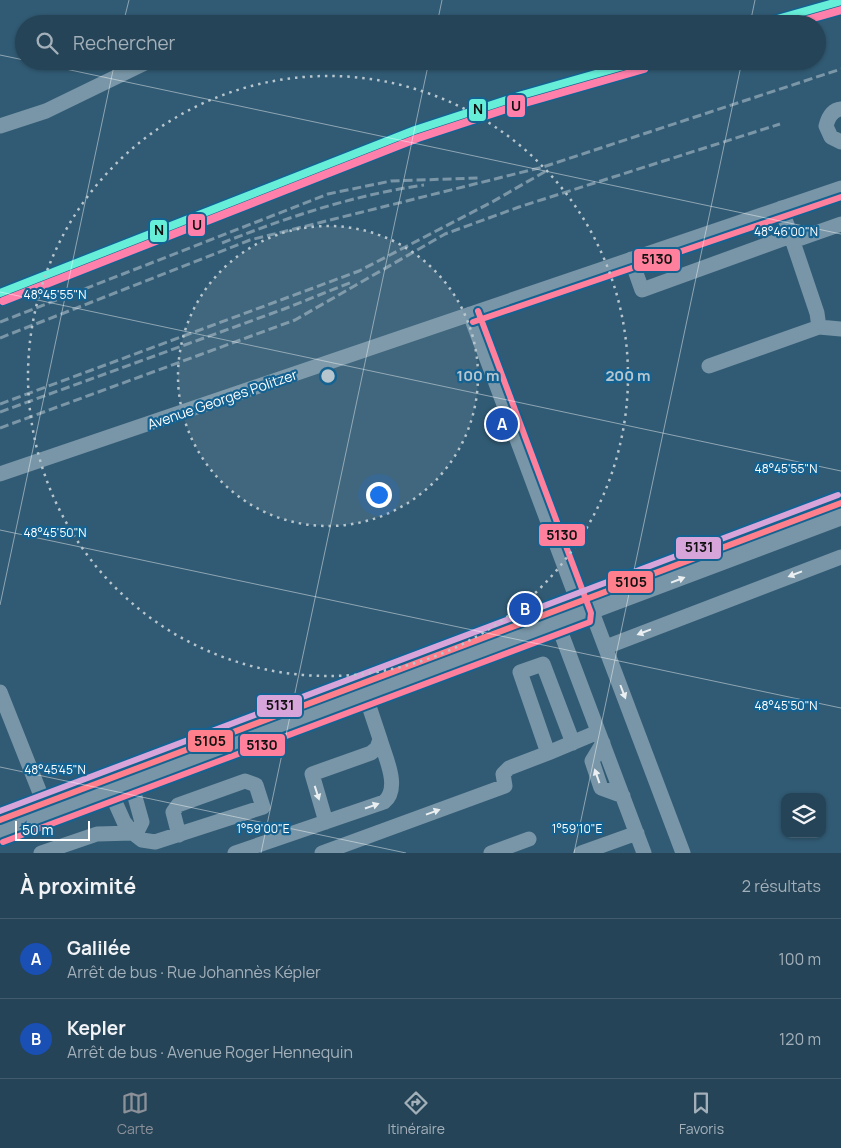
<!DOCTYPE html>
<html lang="fr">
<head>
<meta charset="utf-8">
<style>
  :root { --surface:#254457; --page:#314e61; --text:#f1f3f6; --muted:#a3b0ba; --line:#425c6d; --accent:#8c9099 }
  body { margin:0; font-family:Manrope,sans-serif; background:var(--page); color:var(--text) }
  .controls { position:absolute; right:15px; bottom:15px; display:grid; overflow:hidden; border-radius:10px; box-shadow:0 1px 4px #0004 }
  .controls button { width:45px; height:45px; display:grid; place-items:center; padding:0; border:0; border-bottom:1px solid var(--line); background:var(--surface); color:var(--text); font:25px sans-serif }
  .scale { position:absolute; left:15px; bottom:12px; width:75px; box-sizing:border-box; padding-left:5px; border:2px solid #fff; border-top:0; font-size:14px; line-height:18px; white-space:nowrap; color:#fff; -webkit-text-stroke:4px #146291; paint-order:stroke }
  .you { position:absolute; left:378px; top:494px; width:18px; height:18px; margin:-12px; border:4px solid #fff; border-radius:50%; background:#1a73e8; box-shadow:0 0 0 8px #1a73e833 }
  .badge { display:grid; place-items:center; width:32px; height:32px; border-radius:50%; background:var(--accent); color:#fff; font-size:16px; font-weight:700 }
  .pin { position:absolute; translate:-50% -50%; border:2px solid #fff; box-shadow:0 1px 5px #0006 }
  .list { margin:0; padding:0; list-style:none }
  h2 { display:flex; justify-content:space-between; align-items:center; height:65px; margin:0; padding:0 20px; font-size:21px }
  h2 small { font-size:16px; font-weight:400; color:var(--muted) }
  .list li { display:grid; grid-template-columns:32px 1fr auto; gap:15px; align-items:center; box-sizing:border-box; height:80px; padding:0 20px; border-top:1px solid var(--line) }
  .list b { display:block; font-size:19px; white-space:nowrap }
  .list p { margin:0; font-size:16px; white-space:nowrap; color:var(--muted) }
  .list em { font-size:16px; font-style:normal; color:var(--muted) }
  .icon { flex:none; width:28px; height:28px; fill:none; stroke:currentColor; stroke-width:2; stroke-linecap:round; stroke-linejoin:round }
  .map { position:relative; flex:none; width:841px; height:853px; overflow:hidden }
  .search { position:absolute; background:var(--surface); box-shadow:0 1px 4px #0004; left:15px; right:15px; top:15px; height:55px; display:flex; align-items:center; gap:12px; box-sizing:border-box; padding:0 18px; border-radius:28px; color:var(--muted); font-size:19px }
  .sheet { height:225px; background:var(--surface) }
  nav { display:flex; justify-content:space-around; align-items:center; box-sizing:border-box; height:70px; border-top:1px solid var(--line); background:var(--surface); font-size:14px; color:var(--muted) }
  nav a { display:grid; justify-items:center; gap:2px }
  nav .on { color:var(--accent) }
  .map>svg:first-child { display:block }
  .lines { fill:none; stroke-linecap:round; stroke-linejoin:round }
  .minor { stroke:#7896a7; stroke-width:15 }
  .rail { stroke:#7a96a7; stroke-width:3; stroke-dasharray:9 4; stroke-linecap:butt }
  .bus-1-casing { stroke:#146291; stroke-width:10 }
  .bus-2-casing { stroke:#146291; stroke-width:10 }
  .bus-3-casing { stroke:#146291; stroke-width:10 }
  .bus-1 { stroke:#ff808c; stroke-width:6 }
  .bus-2 { stroke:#ff809d; stroke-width:6 }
  .bus-3 { stroke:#d8a5da; stroke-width:6 }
  .rail-1-casing { stroke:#146291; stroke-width:11 }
  .rail-2-casing { stroke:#146291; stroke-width:11 }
  .rail-1 { stroke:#66eed9; stroke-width:8 }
  .rail-2 { stroke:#ff80ab; stroke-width:8 }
  .oneway { fill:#ebeff2 }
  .ticks { fill:none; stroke:#fff; stroke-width:1; stroke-opacity:0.45 }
  .ring { fill:none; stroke:#b7c6ce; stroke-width:2.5; stroke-dasharray:2.5 5 }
  .labels { text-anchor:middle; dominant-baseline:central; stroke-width:4.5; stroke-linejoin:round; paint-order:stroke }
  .street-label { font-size:14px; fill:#fff; stroke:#146291 }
  .ticks-label { font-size:12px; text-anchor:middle; fill:#fff; stroke:#146291; stroke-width:4.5; stroke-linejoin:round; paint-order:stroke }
  .centre { fill:#b7c6ce; stroke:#146291; stroke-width:2.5 }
  .ring-label { font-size:15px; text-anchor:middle; font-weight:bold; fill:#b7c6ce; stroke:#146291; stroke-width:4.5; stroke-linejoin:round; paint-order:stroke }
  .line-badge { stroke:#146291; stroke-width:2 }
  .pale-badge-label { font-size:14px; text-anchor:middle; font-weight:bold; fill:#111 }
</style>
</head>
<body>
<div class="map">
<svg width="841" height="853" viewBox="0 0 841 853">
  <rect width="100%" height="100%" fill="#315b74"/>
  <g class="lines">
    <path class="minor" d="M841 109C832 110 828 118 826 126L831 137 841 142
      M0 126 46 111 149 61
      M791 236 817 313 819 327
      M793 241 841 224
      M631 259 642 290 791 236 781 208
      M470 314 581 610
      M709 366 819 327 841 329
      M0 474 841 188
      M592 612 683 853
      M558 625 644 853
      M606 647 841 557
      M0 692 44 803
      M366 697 380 739
      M573 743 543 664 520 672 548 753 598 732
      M603 743 592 761 601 788 623 796
      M111 793 124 822 133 833 138 830 142 822 135 797V784
      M0 820 841 503
      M0 834 841 518
      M41 853 97 834 133 833 142 840 155 842 263 807 256 785 245 781 178 805 173 812 179 835
      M235 853 384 802C401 788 385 757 380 739L377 748 371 753 312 774 326 822
      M322 853 505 786 503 774 509 768 548 753
      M491 853 529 839
      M581 853 637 833"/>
    <path class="rail" d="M222 243C288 217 354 195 424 185
      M0 322 328 194 391 181 478 178
      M0 338 250 240 543 167 841 69
      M0 404 359 271 492 202 546 171
      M0 412 284 309 352 282
      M0 428 295 320 445 234 519 207 780 124"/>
    <g class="bus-1-casing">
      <path id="bus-1" d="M0 820 841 503"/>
    </g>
    <g class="bus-2-casing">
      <path id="bus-2" d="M473 322 841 197
        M3 842 590 622 591 613 478 311"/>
    </g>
    <g class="bus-3-casing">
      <path id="bus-3" d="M0 811 838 495"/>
    </g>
    <use href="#bus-1" class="bus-1"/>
    <use href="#bus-2" class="bus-2"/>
    <use href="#bus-3" class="bus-3"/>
    <g class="rail-1-casing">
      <path id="rail-1" d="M760 24 841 1
        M0 293 415 130 522 95 641 61"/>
    </g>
    <g class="rail-2-casing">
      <path id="rail-2" d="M792 24 841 10
        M3 301 418 138 525 103 644 69"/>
    </g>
    <use href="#rail-1" class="rail-1"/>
    <use href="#rail-2" class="rail-2"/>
  </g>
  <defs><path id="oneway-solid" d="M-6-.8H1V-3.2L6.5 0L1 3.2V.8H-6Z" transform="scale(1.25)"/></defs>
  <g class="oneway">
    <use href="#oneway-solid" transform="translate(795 574) rotate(159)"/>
    <use href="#oneway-solid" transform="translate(678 580) rotate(-21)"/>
    <use href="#oneway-solid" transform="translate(644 632) rotate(159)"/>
    <use href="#oneway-solid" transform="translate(623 692) rotate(69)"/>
    <use href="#oneway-solid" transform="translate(597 776) rotate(-109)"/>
    <use href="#oneway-solid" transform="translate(317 793) rotate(72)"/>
    <use href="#oneway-solid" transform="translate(372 806) rotate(-19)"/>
    <use href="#oneway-solid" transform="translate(433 812) rotate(-20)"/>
  </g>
  <path class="ticks" d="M123 24 129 0M437 24 442 0M750 24 755 0M0 55 24 60M28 61 841 234M0 292 841 471M0 530 841 708M0 605 115 61M0 767 406 853M261 853 429 61M574 853 742 61"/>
  <circle cx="328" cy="376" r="150" fill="#b7c6ce" fill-opacity=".12"/>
  <g class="ring">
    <circle cx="328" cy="376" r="150"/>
    <circle cx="328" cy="376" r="300"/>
  </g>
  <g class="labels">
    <g class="street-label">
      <text transform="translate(222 399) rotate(-19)">Avenue Georges Politzer</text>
    </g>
  </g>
  <g class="ticks-label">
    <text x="786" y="236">48°46'00"N</text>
    <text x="55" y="299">48°45'55"N</text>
    <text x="786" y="473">48°45'55"N</text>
    <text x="55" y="537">48°45'50"N</text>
    <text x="786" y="710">48°45'50"N</text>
    <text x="55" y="774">48°45'45"N</text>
    <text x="263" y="833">1°59'00"E</text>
    <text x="577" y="833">1°59'10"E</text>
  </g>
  <circle cx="328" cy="376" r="8" class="centre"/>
  <g class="ring-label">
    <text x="478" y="381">100 m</text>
    <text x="628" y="381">200 m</text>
  </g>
  <g class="line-badge">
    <rect x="506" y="94" width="20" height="24" rx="5" fill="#ff80ab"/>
    <rect x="468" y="98" width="19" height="24" rx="5" fill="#66eed9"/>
    <rect x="187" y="213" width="19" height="24" rx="5" fill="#ff80ab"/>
    <rect x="149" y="219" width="19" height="24" rx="5" fill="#66eed9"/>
    <rect x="633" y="248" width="48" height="24" rx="5" fill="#ff809d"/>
    <rect x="538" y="523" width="48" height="24" rx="5" fill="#ff809d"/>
    <rect x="675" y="536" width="47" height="24" rx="5" fill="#d8a5da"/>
    <rect x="607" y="570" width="47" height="24" rx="5" fill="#ff808c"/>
    <rect x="256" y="694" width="47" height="24" rx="5" fill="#d8a5da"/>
    <rect x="187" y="729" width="47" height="24" rx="5" fill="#ff808c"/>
    <rect x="239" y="733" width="47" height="24" rx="5" fill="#ff809d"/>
  </g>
  <g class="pale-badge-label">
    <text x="516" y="111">U</text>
    <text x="478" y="114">N</text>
    <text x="197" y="230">U</text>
    <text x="159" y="235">N</text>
    <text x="657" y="264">5130</text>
    <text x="562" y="540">5130</text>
    <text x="699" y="552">5131</text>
    <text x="631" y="587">5105</text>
    <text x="280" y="710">5131</text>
    <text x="210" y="746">5105</text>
    <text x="262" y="750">5130</text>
  </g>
</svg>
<div class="controls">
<button><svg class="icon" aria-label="layers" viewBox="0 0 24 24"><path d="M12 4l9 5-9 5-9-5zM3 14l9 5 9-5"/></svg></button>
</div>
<div class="scale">50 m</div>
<div class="you"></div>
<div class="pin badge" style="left:502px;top:424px;background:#1a4fb4">A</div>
<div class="pin badge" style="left:525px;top:609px;background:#1a4fb4">B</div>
<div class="search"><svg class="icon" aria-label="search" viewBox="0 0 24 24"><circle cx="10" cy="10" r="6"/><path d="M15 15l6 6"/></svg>Rechercher</div>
</div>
<section class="sheet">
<h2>À proximité<small>2 résultats</small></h2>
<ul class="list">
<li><span class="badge" style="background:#1a4fb4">A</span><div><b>Galilée</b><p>Arrêt de bus · Rue Johannès Képler</p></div><em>100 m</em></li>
<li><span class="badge" style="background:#1a4fb4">B</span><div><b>Kepler</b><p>Arrêt de bus · Avenue Roger Hennequin</p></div><em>120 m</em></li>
</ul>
</section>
<nav>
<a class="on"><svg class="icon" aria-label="map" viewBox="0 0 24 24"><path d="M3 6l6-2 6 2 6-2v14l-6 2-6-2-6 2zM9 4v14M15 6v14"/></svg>Carte</a>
<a><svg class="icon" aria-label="directions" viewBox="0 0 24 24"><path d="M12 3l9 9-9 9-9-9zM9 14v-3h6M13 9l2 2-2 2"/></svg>Itinéraire</a>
<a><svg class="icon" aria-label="saved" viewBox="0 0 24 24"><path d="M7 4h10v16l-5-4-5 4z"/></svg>Favoris</a>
</nav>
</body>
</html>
